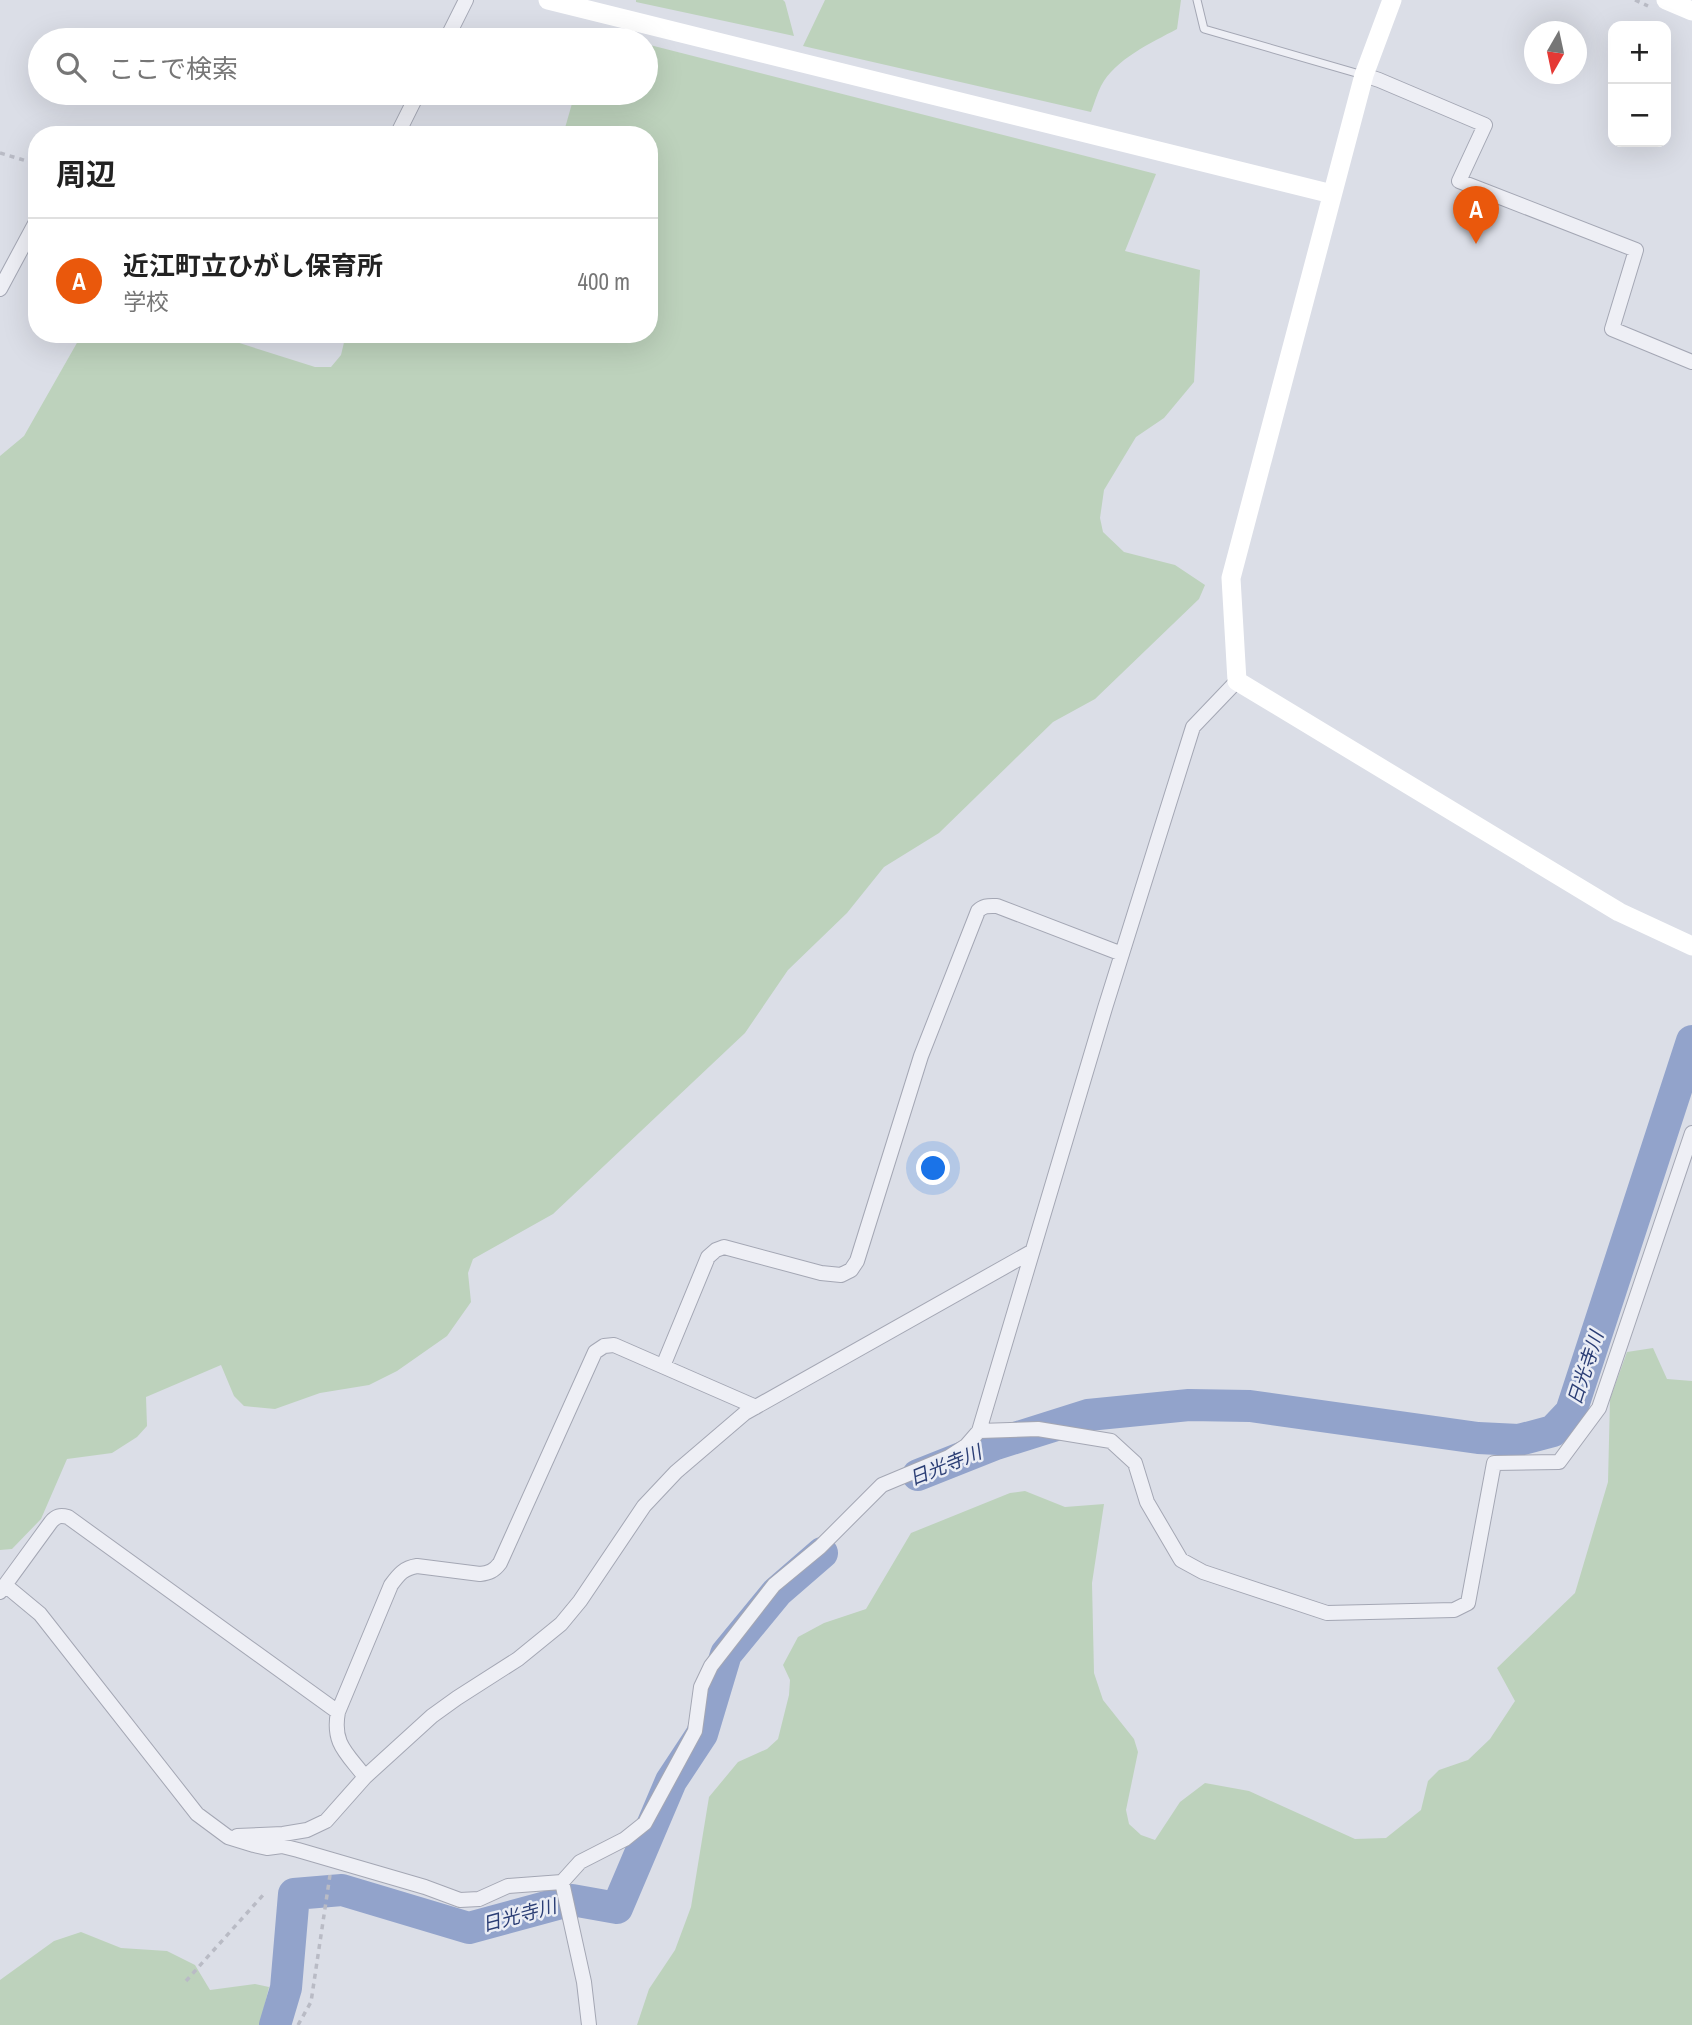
<!DOCTYPE html>
<html lang="ja">
<head>
<meta charset="utf-8">
<style>
  :root { --surface:#fff; --page:#f2f2f2; --text:#222; --muted:#767676; --line:#e0e0e0; --accent:#ea580c }
  body { margin:0; font-family:"Archivo Narrow","Noto Sans JP",sans-serif; background:var(--page); color:var(--text) }
  .controls { position:absolute; right:21px; top:21px; display:grid; overflow:hidden; border-radius:14px; box-shadow:0 7px 28px #0002 }
  .controls button { width:63px; height:63px; display:grid; place-items:center; padding:0; border:0; border-bottom:2px solid var(--line); background:var(--surface); color:var(--text); font:35px sans-serif }
  .compass { position:absolute; left:1524px; top:21px; width:63px; height:63px; border-radius:50%; background:var(--surface); box-shadow:0 7px 28px #0002; rotate:189deg }
  .you { position:absolute; left:934px; top:1169px; width:24px; height:24px; margin:-18px; border:5px solid #fff; border-radius:50%; background:#1a73e8; box-shadow:0 0 0 10px #1a73e833 }
  .badge { display:grid; place-items:center; width:46px; height:46px; border-radius:50%; background:var(--accent); color:#fff; font-size:23px; font-weight:700 }
  .pin { position:absolute; translate:-50% -58px; filter:drop-shadow(0 2px 4px #0008) }
  .pin::after { content:''; position:absolute; top:37px; width:24px; height:21px; background:inherit; clip-path:polygon(0 0,100% 0,50% 100%) }
  .list { margin:0; padding:0; list-style:none }
  h2 { display:flex; justify-content:space-between; align-items:center; height:91px; margin:0; padding:0 28px; font-size:30px }
  h2 small { font-size:23px; font-weight:400; color:var(--muted) }
  .list li { display:grid; grid-template-columns:46px 1fr auto; gap:21px; align-items:center; box-sizing:border-box; height:126px; padding:0 28px; border-top:2px solid var(--line) }
  .list b { display:block; font-size:26px; white-space:nowrap }
  .list p { margin:0; font-size:23px; white-space:nowrap; color:var(--muted) }
  .list em { font-size:23px; font-style:normal; color:var(--muted) }
  .icon { flex:none; width:38px; height:38px; fill:none; stroke:currentColor; stroke-width:2; stroke-linecap:round; stroke-linejoin:round }
  .map { position:relative; flex:none; width:1692px; height:2025px; overflow:hidden }
  .search { position:absolute; background:var(--surface); box-shadow:0 7px 28px #0002; left:28px; top:28px; width:630px; height:77px; display:flex; align-items:center; gap:18px; box-sizing:border-box; padding:0 24px; border-radius:38px; color:var(--muted); font-size:26px }
  .panel { position:absolute; background:var(--surface); box-shadow:0 7px 28px #0002; left:28px; top:126px; width:630px; height:217px; border-radius:28px }
  .map>svg:first-child { display:block }
  .green { fill:#bdd2bc }
  .lines { fill:none; stroke-linecap:round; stroke-linejoin:round }
  .river { stroke:#92a3cb; stroke-width:32 }
  .lane-casing { stroke:#a4a7b4; stroke-width:9 }
  .street-casing { stroke:#a4a7b4; stroke-width:16 }
  .path { stroke:#b9bbc5; stroke-width:3.5; stroke-dasharray:5 5; stroke-linecap:butt }
  .lane { stroke:#eeeff5; stroke-width:7 }
  .street { stroke:#eeeff5; stroke-width:14 }
  .secondary { stroke:#fff; stroke-width:19 }
  .labels { text-anchor:middle; dominant-baseline:central; stroke-width:5; stroke-linejoin:round; paint-order:stroke }
  .water-label { font-size:19px; font-style:italic; fill:#2b3e75; stroke:#eaedf5 }
</style>
</head>
<body>
<div class="map">
<svg width="1692" height="2025" viewBox="0 0 1692 2025">
  <rect width="100%" height="100%" fill="#dbdee7"/>
  <path class="green" d="M636 0H783L785 2 794 36 636 2Z
    M825 0H1181L1177 29C1151 43 1115 59 1101 86 1097 94 1094 104 1091 112L803 46Z
    M646 44 1156 174 1125 251 1200 270 1194 382 1164 418 1136 437 1104 490 1100 518 1103 532 1124 552 1175 565 1205 585 1199 599 1095 699 1053 722 939 833 884 867 847 913 788 970 745 1033 553 1214 473 1259 468 1273 471 1302 447 1336 397 1371 369 1385 320 1393 275 1409 244 1406 234 1396 221 1365 146 1397 147 1426 137 1437 112 1453 67 1459 41 1519 12 1549 0 1550V456L24 436 82 334H211L315 367H331L341 355 346 334H649V135H563L575 93H646Z
    M1653 1348 1667 1379 1692 1381V2025H637L649 1989 675 1950 691 1907 709 1797 738 1762 767 1749 778 1739 789 1695 790 1680 783 1665 798 1637 824 1623 866 1609 911 1533 1010 1493 1025 1491 1065 1507 1104 1504 1092 1583 1094 1673 1103 1700 1134 1739 1138 1752 1126 1810 1129 1824 1141 1835 1155 1840 1180 1802 1205 1783 1249 1791 1355 1839 1386 1838 1421 1810 1428 1781 1439 1770 1468 1760 1490 1739 1515 1701 1497 1668 1575 1593 1608 1482 1610 1399 1627 1352Z
    M81 1932 121 1948 167 1951 195 1965 210 1990 255 1984 269 1987 260 2025H0V1980L54 1941Z"/>
  <g class="lines">
    <path class="river" d="M918 1475 996 1444 1088 1415 1189 1405 1250 1406 1478 1438 1519 1440 1553 1431 1571 1412 1692 1041
      M275 2025 286 1988 294 1894 342 1890 469 1928 572 1900 617 1908 671 1781 702 1734 726 1654 777 1592 822 1553"/>
    <g class="lane-casing">
      <path id="lane" d="M1197 0 1204 29 1363 75"/>
    </g>
    <g class="street-casing">
      <path id="street" d="M446 40 466 0
        M1364 75 1379 80 1485 125 1459 181 1636 250 1612 329 1692 362
        M397 135 418 93
        M0 289 37 220
        M663 1366 708 1257 716 1250 724 1247 821 1273 841 1275 851 1270 857 1261 921 1056 978 911C984 905 989 906 997 906L1122 954
        M979 1431 1038 1429 1111 1441 1135 1463 1147 1502 1181 1560 1203 1572 1327 1613 1454 1610 1468 1603 1494 1463 1559 1462 1599 1408 1692 1133
        M5 1585 40 1614 197 1814 228 1837 254 1845 267 1848 282 1846 298 1850 425 1887 460 1900 479 1899 508 1886 562 1882 580 1862 625 1839 645 1823 695 1731 701 1687 711 1666 774 1585 820 1547 882 1485 949 1457 966 1446 979 1431 1105 1008 1193 727 1237 681
        M0 1592 51 1522C56 1516 60 1515 68 1517L338 1712
        M365 1777C347 1753 332 1744 338 1712L391 1585C399 1574 404 1568 417 1566L480 1574C489 1573 494 1571 500 1563L595 1352 604 1346 614 1345 756 1407
        M237 1836 283 1834 307 1830 326 1821 365 1777 432 1716 457 1698 518 1659 561 1624 580 1601 644 1506 676 1472 745 1413 1031 1252
        M562 1882 584 1982 589 2025"/>
    </g>
    <path class="path" d="M1635 0 1648 6
      M0 153 37 164
      M186 1981 264 1894
      M298 2025 311 2002 330 1875"/>
    <use href="#lane" class="lane"/>
    <use href="#street" class="street"/>
    <path class="secondary" d="M548 0 1332 194
      M1392 0 1364 75 1231 578 1237 681 1619 912 1692 946
      M1666 0 1692 11"/>
  </g>
  <g class="labels">
    <g class="water-label">
      <text transform="translate(1585 1368) rotate(-72)">日光寺川</text>
      <text transform="translate(945 1465) rotate(-22)">日光寺川</text>
      <text transform="translate(519 1915) rotate(-15)">日光寺川</text>
    </g>
  </g>
</svg>
<div class="controls">
<button>+</button>
<button>−</button>
</div>
<svg class="compass" viewBox="-18 -18 36 36"><path d="M0-13l5 13h-10z" fill="#e53935"/><path d="M0 13l5-13h-10z" fill="#767676"/></svg>
<div class="you"></div>
<div class="pin badge" style="left:1476px;top:244px">A</div>
<div class="search"><svg class="icon" aria-label="search" viewBox="0 0 24 24"><circle cx="10" cy="10" r="6"/><path d="M15 15l6 6"/></svg>ここで検索</div>
<section class="panel">
<h2>周辺<small></small></h2>
<ul class="list">
<li><span class="badge">A</span><div><b>近江町立ひがし保育所</b><p>学校</p></div><em>400 m</em></li>
</ul>
</section>
</div>
</body>
</html>
